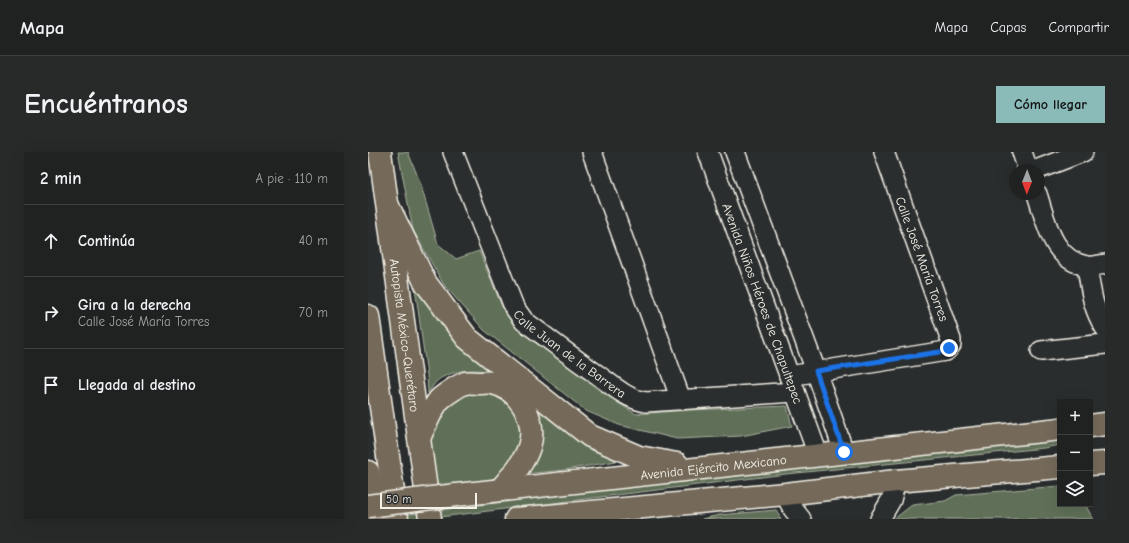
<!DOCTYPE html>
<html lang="es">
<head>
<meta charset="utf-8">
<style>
  :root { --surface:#202222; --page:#282a2a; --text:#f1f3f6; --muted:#a2a4a5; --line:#3d3f40; --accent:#8bbbb9 }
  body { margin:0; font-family:"Comic Neue",sans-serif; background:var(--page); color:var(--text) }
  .controls { position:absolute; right:12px; bottom:12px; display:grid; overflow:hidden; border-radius:0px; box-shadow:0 4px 16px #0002 }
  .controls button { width:36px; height:36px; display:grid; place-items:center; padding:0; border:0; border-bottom:1px solid var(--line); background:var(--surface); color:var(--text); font:20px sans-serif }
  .compass { position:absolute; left:641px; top:12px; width:36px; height:36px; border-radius:50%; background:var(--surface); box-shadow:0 4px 16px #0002; rotate:181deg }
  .scale { position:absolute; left:12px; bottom:10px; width:97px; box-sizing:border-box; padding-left:4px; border:2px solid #f4f1e8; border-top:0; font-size:11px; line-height:14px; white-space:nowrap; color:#f4f1e8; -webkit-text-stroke:3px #2a2d2e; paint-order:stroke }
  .stop { position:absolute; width:12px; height:12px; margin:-9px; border:3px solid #1a73e8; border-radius:50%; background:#fff }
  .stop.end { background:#1a73e8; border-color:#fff; box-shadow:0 1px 4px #0008 }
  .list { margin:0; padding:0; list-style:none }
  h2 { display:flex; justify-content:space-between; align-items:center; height:52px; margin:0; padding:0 16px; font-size:17px }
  h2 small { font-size:13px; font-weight:400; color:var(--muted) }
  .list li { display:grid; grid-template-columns:26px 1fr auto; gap:12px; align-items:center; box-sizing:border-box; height:72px; padding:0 16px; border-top:1px solid var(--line) }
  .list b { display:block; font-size:15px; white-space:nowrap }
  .list p { margin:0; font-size:13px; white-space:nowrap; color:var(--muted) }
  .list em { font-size:13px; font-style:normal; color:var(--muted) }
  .icon { flex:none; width:22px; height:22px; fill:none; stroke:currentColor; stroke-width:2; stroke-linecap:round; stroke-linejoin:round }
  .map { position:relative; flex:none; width:737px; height:367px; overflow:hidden; border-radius:0px }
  header { display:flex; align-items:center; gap:24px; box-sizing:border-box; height:56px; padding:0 20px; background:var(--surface); border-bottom:1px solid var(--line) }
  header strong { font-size:19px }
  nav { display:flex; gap:22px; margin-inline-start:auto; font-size:14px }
  .intro { display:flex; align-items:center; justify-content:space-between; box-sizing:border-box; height:96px; padding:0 24px }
  h1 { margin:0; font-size:28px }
  .button { padding:10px 18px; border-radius:0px; background:var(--accent); color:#111; font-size:14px; font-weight:700 }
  main { display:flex; gap:24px; padding:0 24px }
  aside { flex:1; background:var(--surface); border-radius:0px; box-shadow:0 4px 16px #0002 }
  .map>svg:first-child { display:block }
  .green { fill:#617058; stroke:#aab0a0 }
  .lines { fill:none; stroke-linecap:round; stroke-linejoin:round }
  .minor-casing { stroke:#f4f1e8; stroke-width:22 }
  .major-casing { stroke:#f4f1e8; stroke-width:25 }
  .highway-casing { stroke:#f4f1e8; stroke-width:25 }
  .minor { stroke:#2a2d2e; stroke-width:19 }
  .major { stroke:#746a5a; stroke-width:22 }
  .highway { stroke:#746a5a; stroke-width:22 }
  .major-bridge-casing { stroke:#f4f1e8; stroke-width:25; stroke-linecap:butt }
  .major-bridge { stroke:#746a5a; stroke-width:22 }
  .route { stroke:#1a73e8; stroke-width:5 }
  .labels { text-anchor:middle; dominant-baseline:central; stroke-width:3; stroke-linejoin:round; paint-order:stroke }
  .street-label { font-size:13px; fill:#f4f1e8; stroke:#2a2d2e }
</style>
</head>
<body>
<header>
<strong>Mapa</strong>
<nav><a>Mapa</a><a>Capas</a><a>Compartir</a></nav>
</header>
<div class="intro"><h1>Encuéntranos</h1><a class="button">Cómo llegar</a></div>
<main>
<aside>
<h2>2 min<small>A pie · 110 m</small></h2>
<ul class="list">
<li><svg class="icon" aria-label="ahead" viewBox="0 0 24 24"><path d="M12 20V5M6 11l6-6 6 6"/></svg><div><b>Continúa</b></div><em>40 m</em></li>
<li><svg class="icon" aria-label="right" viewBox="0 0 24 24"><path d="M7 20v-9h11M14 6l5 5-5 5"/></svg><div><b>Gira a la derecha</b><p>Calle José María Torres</p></div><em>70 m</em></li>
<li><svg class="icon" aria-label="arrive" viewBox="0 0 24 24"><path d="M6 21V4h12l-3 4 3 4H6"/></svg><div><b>Llegada al destino</b></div></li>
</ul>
</aside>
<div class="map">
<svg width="737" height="367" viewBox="0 0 737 367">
  <rect width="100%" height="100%" fill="#2a2d2e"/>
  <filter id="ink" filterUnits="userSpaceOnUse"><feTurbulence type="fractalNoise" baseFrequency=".025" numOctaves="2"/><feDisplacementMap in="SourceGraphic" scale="8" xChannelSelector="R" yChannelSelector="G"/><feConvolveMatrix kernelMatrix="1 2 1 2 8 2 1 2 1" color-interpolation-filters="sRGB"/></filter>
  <g filter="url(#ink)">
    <path class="green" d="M30 0H40L52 30 70 92 88 107 111 99 137 162 154 171 176 197 238 243 268 262 321 258 419 254 424 274 373 284 309 287 251 273 218 259 116 178 76 133 45 78Z
      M46 128 95 191 271 305 197 318 155 322 170 301 126 220C110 217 90 217 75 225 68 228 64 235 60 241L59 223Z
      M113 235 142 247 157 279C153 287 144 313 139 318 121 334 91 333 68 335L61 283 76 250Z
      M692 284V293L676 296 418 322 56 367H5L430 311Z
      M692 334V352H717L725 367H526L544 353 577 349 588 343Z
      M408 358 413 367H334L351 363Z"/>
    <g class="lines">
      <g class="minor-casing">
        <g id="minor">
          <path id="s1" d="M85 0 146 155 156 169C181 187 205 206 230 223 245 234 259 247 278 250L427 240"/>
          <path d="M224 0 313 248"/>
          <path id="s2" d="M340 0 450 303"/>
          <path d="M367 0 448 219 476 300"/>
          <path d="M654 0 660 18"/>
          <path d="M668 18 715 0"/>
          <path d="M669 42C678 69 684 108 719 114 724 115 731 113 737 112"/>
          <path d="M719 114C723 139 724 155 737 176"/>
          <path d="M673 199 737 192"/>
          <path d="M421 224 578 199 583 193V188L516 0"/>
          <path d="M417 342 425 357 433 367"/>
          <path d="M512 367 523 348 528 329"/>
        </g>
      </g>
      <g class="major-casing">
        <g id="major">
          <path id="s3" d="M12 0 62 367"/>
          <path d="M20 54 57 130 99 186 222 284 271 305 309 312"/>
          <path d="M722 274 737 272"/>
          <path d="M51 286C56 276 65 253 73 246 78 242 91 233 97 231 101 230 107 231 112 231 116 231 120 230 124 231 151 236 170 269 161 295 156 311 143 325 132 338"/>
          <path d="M722 312 737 311"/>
          <path id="s4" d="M88 343 692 277"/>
          <path d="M148 367 417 342 528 329 692 315"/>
        </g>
      </g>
      <g class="highway-casing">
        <path id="highway" d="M0 164 29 367
          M0 320 7 367"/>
      </g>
      <use href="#minor" class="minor"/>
      <use href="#major" class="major"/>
      <use href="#highway" class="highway"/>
      <g class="major-bridge-casing">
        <path id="major-bridge" d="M0 354 88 343"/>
      </g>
      <use href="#major-bridge" class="major-bridge"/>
    </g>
  </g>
  <g class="lines" filter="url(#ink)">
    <path class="route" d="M476 300 448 219 578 199 581 196"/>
  </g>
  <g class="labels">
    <g class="street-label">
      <text transform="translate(554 107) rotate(70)">Calle José María Torres</text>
      <text stroke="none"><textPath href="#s2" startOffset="161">Avenida Niños Héroes de Chapultepec</textPath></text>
      <text stroke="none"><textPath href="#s3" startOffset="185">Autopista México-Querétaro</textPath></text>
      <text stroke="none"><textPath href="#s1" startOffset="240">Calle Juan de la Barrera</textPath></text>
      <text stroke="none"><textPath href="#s4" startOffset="259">Avenida Ejército Mexicano</textPath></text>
    </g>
  </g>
</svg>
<div class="controls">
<button>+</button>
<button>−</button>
<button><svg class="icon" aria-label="layers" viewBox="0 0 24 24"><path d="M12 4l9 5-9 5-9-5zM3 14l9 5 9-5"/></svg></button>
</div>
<svg class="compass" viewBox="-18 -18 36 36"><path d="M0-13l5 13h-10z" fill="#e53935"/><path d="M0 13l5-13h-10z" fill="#a2a4a5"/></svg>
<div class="scale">50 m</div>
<div class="stop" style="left:476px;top:300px"></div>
<div class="stop end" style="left:581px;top:196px"></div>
</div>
</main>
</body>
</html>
